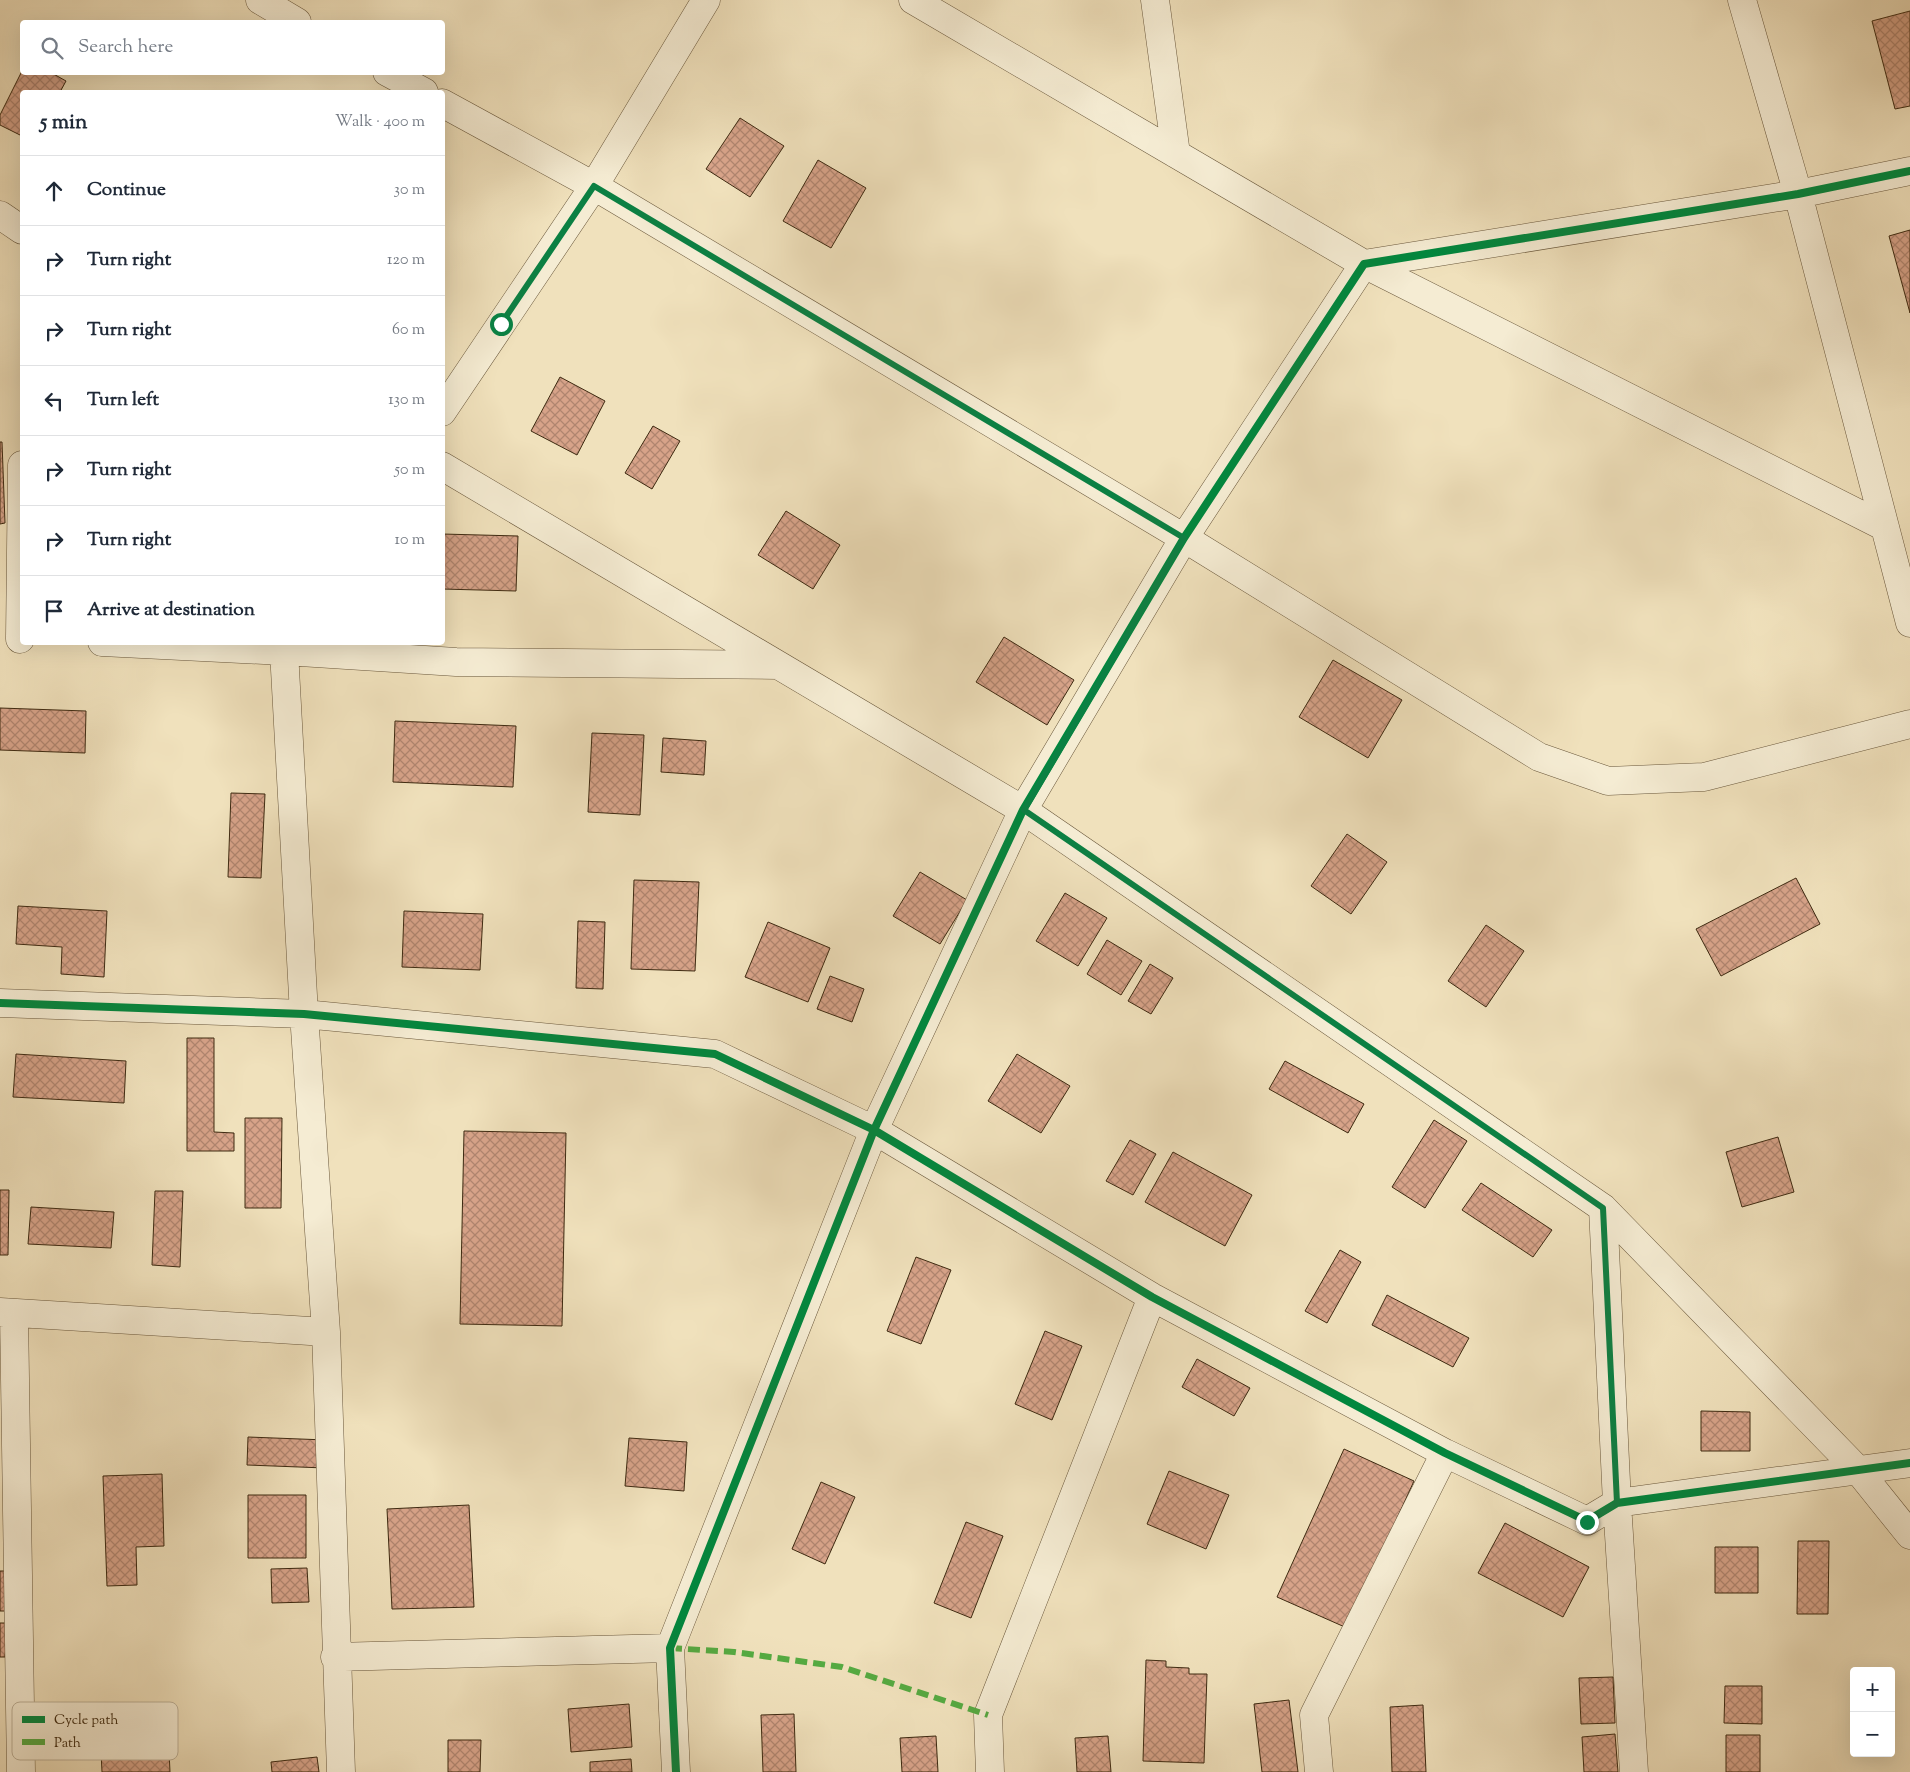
<!DOCTYPE html>
<html lang="en">
<head>
<meta charset="utf-8">
<style>
  :root { --surface:#fff; --page:#f2f2f3; --text:#1f2937; --muted:#747a83; --line:#e0e1e3 }
  body { margin:0; font-family:"Sorts Mill Goudy",serif; background:var(--page); color:var(--text) }
  .controls { position:absolute; right:15px; bottom:15px; display:grid; overflow:hidden; border-radius:5px; box-shadow:0 5px 20px #0002 }
  .controls button { width:45px; height:45px; display:grid; place-items:center; padding:0; border:0; border-bottom:1px solid var(--line); background:var(--surface); color:var(--text); font:25px sans-serif }
  .stop { position:absolute; width:15px; height:15px; margin:-11px; border:4px solid #0b8043; border-radius:50%; background:#fff }
  .stop.end { background:#0b8043; border-color:#fff; box-shadow:0 1px 5px #0008 }
  .list { margin:0; padding:0; list-style:none }
  h2 { display:flex; justify-content:space-between; align-items:center; height:65px; margin:0; padding:0 20px; font-size:21px }
  h2 small { font-size:16px; font-weight:400; color:var(--muted) }
  .list li { display:grid; grid-template-columns:32px 1fr auto; gap:15px; align-items:center; box-sizing:border-box; height:70px; padding:0 20px; border-top:1px solid var(--line) }
  .list b { display:block; font-size:19px; white-space:nowrap }
  .list em { font-size:16px; font-style:normal; color:var(--muted) }
  .icon { flex:none; width:28px; height:28px; fill:none; stroke:currentColor; stroke-width:2; stroke-linecap:round; stroke-linejoin:round }
  .map { position:relative; flex:none; width:1910px; height:1772px; overflow:hidden }
  .search { position:absolute; background:var(--surface); box-shadow:0 5px 20px #0002; left:20px; top:20px; width:425px; height:55px; display:flex; align-items:center; gap:12px; box-sizing:border-box; padding:0 18px; border-radius:5px; color:var(--muted); font-size:19px }
  .panel { position:absolute; background:var(--surface); box-shadow:0 5px 20px #0002; left:20px; top:90px; width:425px; height:555px; border-radius:5px }
  .map>svg:first-child { display:block }
  .building { fill:url(#building-cross-hatch); stroke:#3e2a11 }
  .lines { fill:none; stroke-linecap:round; stroke-linejoin:round }
  .minor-casing { stroke:#6a583c; stroke-width:29 }
  .minor { stroke:#f5ecd3; stroke-width:28 }
  .quiet { stroke:#55ab42; stroke-width:6; stroke-dasharray:12 6; stroke-linecap:butt }
  .cycleway-casing { stroke:#f5ecd3; stroke-width:11 }
  .cycleway { stroke:#00873e; stroke-width:8 }
  .route { stroke:#0b8043; stroke-width:6 }
  .key { fill:#f5ecd3; stroke:#beb299; stroke-width:1 }
  .key-label { font-size:14px; fill:#3e2a11 }
</style>
</head>
<body>
<div class="map">
<svg width="1910" height="1772" viewBox="0 0 1910 1772">
  <defs>
    <pattern id="building-cross-hatch" width="8" height="8" patternUnits="userSpaceOnUse" patternTransform="scale(1.25)"><rect width="8" height="8" fill="#d7a389"/><path d="M0 0l8 8M0 8l8-8" fill="none" stroke="#b0856f"/></pattern>
  </defs>
  <rect width="100%" height="100%" fill="#f0e1bc"/>
  <filter id="stains"><feTurbulence type="fractalNoise" baseFrequency=".004" numOctaves="4"/><feColorMatrix values="0 0 0 0 .2 0 0 0 0 .09 0 0 0 0 .02 0 0 0 .5 -.17"/></filter>
  <radialGradient id="worn" r=".72"><stop offset=".6" stop-color="#630" stop-opacity="0"/><stop offset="1" stop-color="#630" stop-opacity=".3"/></radialGradient>
  <path class="building" d="M1910 11V106L1895 109 1872 21Z
    M22 71V72H50L66 81 60 92H22V136L0 125V115Z
    M740 118 784 146 750 197 706 169Z
    M818 160 866 188 831 248 783 221Z
    M1910 230V313L1889 236Z
    M560 377 605 401 577 455 531 431Z
    M653 426 680 441 652 489 625 473Z
    M0 442H2L5 523 0 524Z
    M786 511 840 545 813 589 758 555Z
    M442 534 518 536 516 591 442 589Z
    M1004 637 1074 680 1047 725 976 682Z
    M1333 660 1402 700 1368 758 1299 717Z
    M0 708 86 711 85 753 0 750Z
    M395 721 516 726 513 787 393 782Z
    M592 733 644 735 640 815 588 812Z
    M663 738 706 741 704 775 661 772Z
    M231 793 265 794 261 878 228 877Z
    M1347 834 1387 862 1351 914 1311 886Z
    M920 872 967 900 940 944 893 916Z
    M1796 878 1820 924 1721 976 1696 929Z
    M634 880 699 882 695 971 631 969Z
    M1065 893 1107 918 1078 966 1036 941Z
    M18 906 107 911 104 977 61 974 62 947 16 944Z
    M404 911 483 914 480 970 402 967Z
    M578 921 605 922 603 989 576 988Z
    M768 922 830 948 808 1002 745 977Z
    M1486 925 1524 951 1486 1007 1448 981Z
    M1107 940 1142 961 1121 995 1087 974Z
    M1150 964 1173 978 1151 1014 1128 1001Z
    M830 976 864 989 852 1022 817 1009Z
    M187 1038H214V1132L234 1133V1151H187Z
    M16 1054 126 1061 124 1103 13 1097Z
    M1017 1054 1070 1086 1041 1133 988 1101Z
    M1285 1061 1364 1104 1348 1133 1269 1089Z
    M245 1118H282L281 1208H245Z
    M1434 1120 1467 1141 1425 1208 1392 1187Z
    M464 1131 566 1133 562 1326 460 1324Z
    M1778 1137 1794 1192 1742 1207 1726 1152Z
    M1130 1140 1156 1154 1133 1195 1106 1181Z
    M1173 1152 1252 1195 1225 1246 1145 1202Z
    M1481 1183 1552 1230 1533 1257 1462 1210Z
    M0 1190H9L8 1255H0Z
    M155 1191H183L180 1267 152 1265Z
    M31 1207 114 1212 111 1248 28 1244Z
    M1340 1250 1361 1262 1327 1323 1305 1311Z
    M916 1257 951 1270 921 1344 887 1331Z
    M1387 1295 1469 1338 1453 1367 1372 1325Z
    M1045 1331 1082 1346 1052 1420 1015 1404Z
    M1197 1359 1250 1388 1234 1416 1182 1387Z
    M1701 1411 1750 1412V1451H1701Z
    M248 1437 326 1440 325 1468 247 1465Z
    M629 1438 687 1442 684 1491 625 1486Z
    M1344 1449 1414 1481 1347 1628 1277 1597Z
    M1169 1471 1229 1495 1206 1549 1147 1524Z
    M162 1474 164 1546 136 1547 137 1585 107 1586 103 1476Z
    M821 1482 855 1497 825 1564 792 1549Z
    M248 1495H306V1558H248Z
    M469 1505 474 1607 392 1609 387 1509Z
    M966 1522 1003 1536 971 1618 934 1603Z
    M1505 1523 1589 1567 1563 1617 1478 1573Z
    M1798 1541H1829L1828 1614H1797Z
    M1715 1547H1758V1593H1715Z
    M307 1568 309 1602 272 1603 271 1569Z
    M0 1571H7V1611H0Z
    M0 1623H8L5 1657H0Z
    M1146 1660 1166 1661V1667L1189 1668V1674H1207L1204 1763 1143 1761Z
    M1613 1677 1615 1723 1581 1724 1579 1678Z
    M1725 1686H1762V1724L1724 1723Z
    M1289 1700 1298 1772H1262L1254 1704Z
    M629 1704 632 1747 571 1752 568 1709Z
    M1423 1705 1426 1772H1392L1390 1707Z
    M794 1714 796 1772H763L761 1715Z
    M1615 1734 1618 1772H1584L1582 1737Z
    M1726 1735H1760V1772H1726Z
    M936 1736 938 1772H902L900 1738Z
    M1108 1736 1111 1772H1077L1075 1738Z
    M448 1740H481L480 1772H448Z
    M169 1751 170 1772H102L101 1752Z
    M317 1757 319 1772H272L271 1762Z
    M631 1759 632 1772H590V1762Z"/>
  <g class="lines">
    <g class="minor-casing">
      <path id="minor" d="M260 0 297 22
        M913 0 1364 264 1885 527
        M1155 0 1176 154
        M1742 0 1798 194 1910 623
        M387 72 424 92
        M442 103 594 186 1184 538 1539 757 1608 781 1704 777 1910 724
        M0 215 22 230
        M442 412 594 186 706 0
        M442 466 1023 810 1603 1208 1857 1469 1910 1535
        M20 639 22 465
        M102 642 284 651 456 662 778 665
        M284 651 304 1014 326 1332 341 1772
        M0 1003 304 1014 715 1054 874 1130 1152 1297 1445 1453 1587 1521 1617 1503 1910 1463
        M1603 1208 1617 1503 1634 1772
        M0 1312 326 1332
        M14 1313 21 1772
        M335 1657 670 1648
        M676 1772 670 1648 874 1130 1023 810 1184 538 1364 264 1798 194 1910 171
        M990 1772 988 1715 1152 1297
        M1319 1772 1314 1715 1445 1453"/>
    </g>
    <use href="#minor" class="minor"/>
    <path class="quiet" d="M670 1648 734 1652 842 1667 988 1715"/>
    <g class="cycleway-casing">
      <path id="cycleway" d="M0 1003 304 1014 715 1054 874 1130 1152 1297 1445 1453 1587 1521 1617 1503 1910 1463
        M676 1772 670 1648 874 1130 1023 810 1184 538 1364 264 1798 194 1910 171"/>
    </g>
    <use href="#cycleway" class="cycleway"/>
  </g>
  <g class="lines">
    <path class="route" d="M501 324 594 186 1184 538 1024 810 1603 1208 1617 1503 1587 1522"/>
  </g>
  <rect x="12" y="1702" width="166" height="58" rx="8" class="key"/>
  <rect x="22" y="1716" width="23" height="7" fill="#00873e"/>
  <rect x="22" y="1739" width="23" height="6" fill="#55ab42"/>
  <g class="key-label">
    <text x="54" y="1724">Cycle path</text>
    <text x="54" y="1747">Path</text>
  </g>
  <rect width="100%" height="100%" filter="url(#stains)"/>
  <rect width="100%" height="100%" fill="url(#worn)"/>
</svg>
<div class="controls">
<button>+</button>
<button>−</button>
</div>
<div class="stop" style="left:501px;top:324px"></div>
<div class="stop end" style="left:1587px;top:1522px"></div>
<div class="search"><svg class="icon" aria-label="search" viewBox="0 0 24 24"><circle cx="10" cy="10" r="6"/><path d="M15 15l6 6"/></svg>Search here</div>
<section class="panel">
<h2>5 min<small>Walk · 400 m</small></h2>
<ul class="list">
<li><svg class="icon" aria-label="ahead" viewBox="0 0 24 24"><path d="M12 20V5M6 11l6-6 6 6"/></svg><div><b>Continue</b></div><em>30 m</em></li>
<li><svg class="icon" aria-label="right" viewBox="0 0 24 24"><path d="M7 20v-9h11M14 6l5 5-5 5"/></svg><div><b>Turn right</b></div><em>120 m</em></li>
<li><svg class="icon" aria-label="right" viewBox="0 0 24 24"><path d="M7 20v-9h11M14 6l5 5-5 5"/></svg><div><b>Turn right</b></div><em>60 m</em></li>
<li><svg class="icon" aria-label="left" viewBox="0 0 24 24"><path d="M17 20v-9H6M10 6l-5 5 5 5"/></svg><div><b>Turn left</b></div><em>130 m</em></li>
<li><svg class="icon" aria-label="right" viewBox="0 0 24 24"><path d="M7 20v-9h11M14 6l5 5-5 5"/></svg><div><b>Turn right</b></div><em>50 m</em></li>
<li><svg class="icon" aria-label="right" viewBox="0 0 24 24"><path d="M7 20v-9h11M14 6l5 5-5 5"/></svg><div><b>Turn right</b></div><em>10 m</em></li>
<li><svg class="icon" aria-label="arrive" viewBox="0 0 24 24"><path d="M6 21V4h12l-3 4 3 4H6"/></svg><div><b>Arrive at destination</b></div></li>
</ul>
</section>
</div>
</body>
</html>
